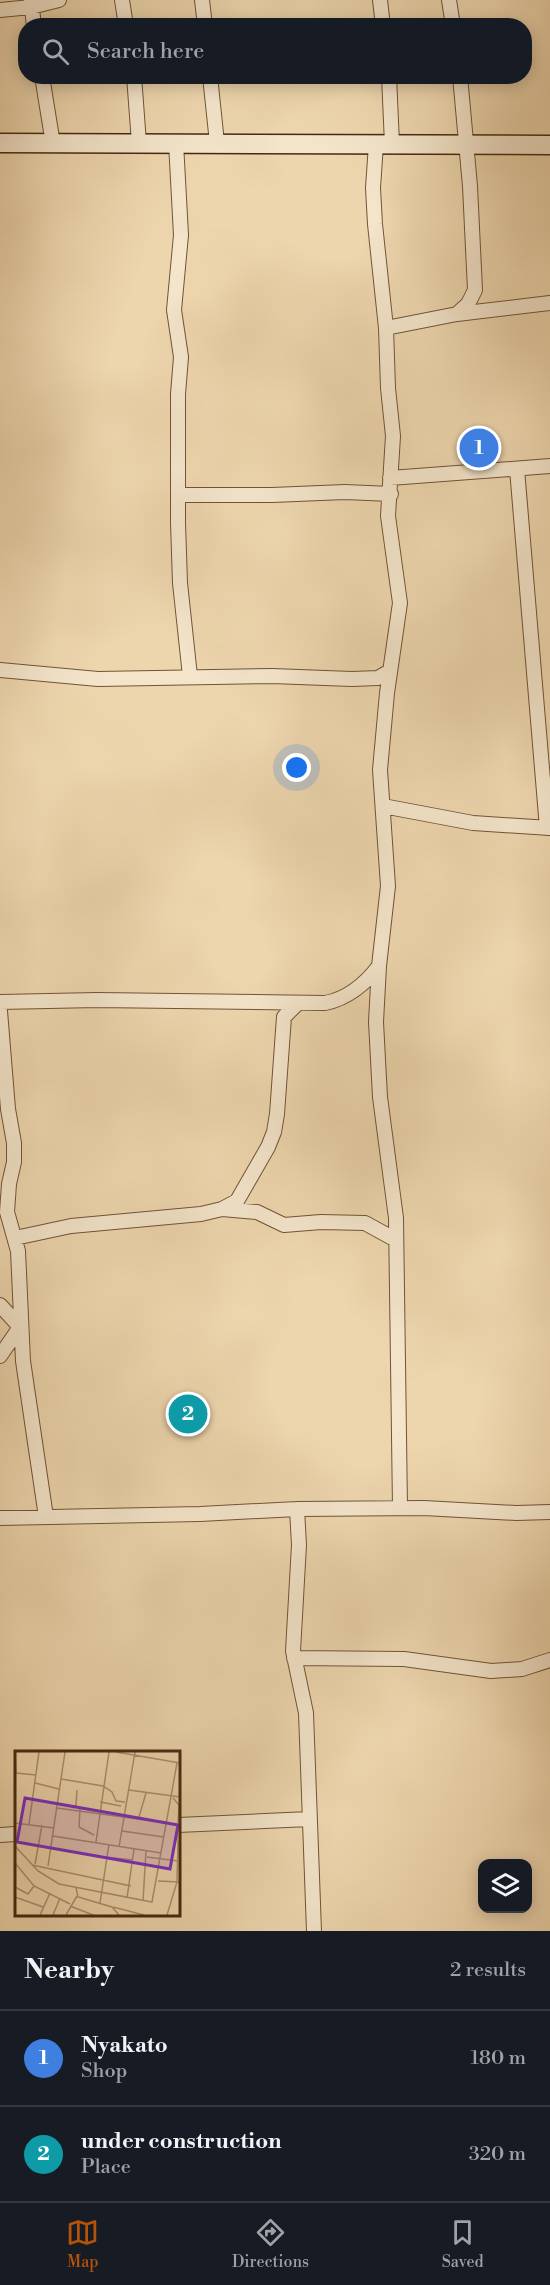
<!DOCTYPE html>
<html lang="en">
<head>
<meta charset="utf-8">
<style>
  :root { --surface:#171b24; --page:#242831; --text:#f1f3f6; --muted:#9ea1a6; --line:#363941; --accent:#b45309 }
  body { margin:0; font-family:"Libre Bodoni",serif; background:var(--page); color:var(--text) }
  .controls { position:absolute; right:18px; bottom:18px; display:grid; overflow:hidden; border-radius:12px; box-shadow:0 3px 15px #0003 }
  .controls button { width:54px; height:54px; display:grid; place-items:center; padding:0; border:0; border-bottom:2px solid var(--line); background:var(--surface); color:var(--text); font:30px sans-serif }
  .you { position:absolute; left:297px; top:768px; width:21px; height:21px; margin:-15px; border:4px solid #fff; border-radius:50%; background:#1a73e8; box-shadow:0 0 0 9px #1a73e833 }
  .badge { display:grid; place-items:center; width:39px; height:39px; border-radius:50%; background:var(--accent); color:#fff; font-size:20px; font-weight:700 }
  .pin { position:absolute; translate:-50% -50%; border:3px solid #fff; box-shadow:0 2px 6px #0006 }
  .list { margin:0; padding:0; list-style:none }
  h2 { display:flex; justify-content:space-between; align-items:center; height:78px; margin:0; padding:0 24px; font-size:26px }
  h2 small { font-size:20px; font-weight:400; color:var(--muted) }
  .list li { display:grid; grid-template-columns:39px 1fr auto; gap:18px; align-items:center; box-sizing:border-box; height:96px; padding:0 24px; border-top:2px solid var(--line) }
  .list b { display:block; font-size:22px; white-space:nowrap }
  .list p { margin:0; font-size:20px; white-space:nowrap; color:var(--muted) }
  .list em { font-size:20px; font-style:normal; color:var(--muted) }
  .icon { flex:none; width:33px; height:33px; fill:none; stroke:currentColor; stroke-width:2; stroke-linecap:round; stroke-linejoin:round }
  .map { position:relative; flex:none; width:550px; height:1931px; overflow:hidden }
  .search { position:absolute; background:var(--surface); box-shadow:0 3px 15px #0003; left:18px; right:18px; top:18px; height:66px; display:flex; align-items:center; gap:15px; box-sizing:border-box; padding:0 21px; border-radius:24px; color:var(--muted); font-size:22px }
  .sheet { height:270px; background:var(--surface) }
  nav { display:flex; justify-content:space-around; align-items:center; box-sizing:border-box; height:84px; border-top:2px solid var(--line); background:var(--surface); font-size:16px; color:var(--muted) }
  nav a { display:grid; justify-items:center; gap:3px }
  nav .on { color:var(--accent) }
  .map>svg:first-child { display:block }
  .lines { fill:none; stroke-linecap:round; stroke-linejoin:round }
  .street-casing { stroke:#705436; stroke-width:16 }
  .secondary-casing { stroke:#47290e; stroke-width:21 }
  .street { stroke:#f3e4ca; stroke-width:14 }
  .secondary { stroke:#f3e4ca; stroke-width:18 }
  .inset-road { fill:none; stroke:#ab906d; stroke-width:1.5 }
  .view { fill:#7b2cbf; fill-opacity:0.15; stroke:#7b2cbf; stroke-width:3 }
  .inset-edge { fill:none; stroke:#47290e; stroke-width:3 }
</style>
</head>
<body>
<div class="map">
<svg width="550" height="1931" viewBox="0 0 550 1931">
  <rect width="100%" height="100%" fill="#edd5ad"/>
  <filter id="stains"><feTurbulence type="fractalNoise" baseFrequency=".00333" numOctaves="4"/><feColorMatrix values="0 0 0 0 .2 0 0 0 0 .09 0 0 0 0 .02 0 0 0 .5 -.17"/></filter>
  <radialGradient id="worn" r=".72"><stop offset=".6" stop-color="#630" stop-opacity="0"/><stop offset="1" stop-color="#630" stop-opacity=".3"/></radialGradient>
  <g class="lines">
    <g class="street-casing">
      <path id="street" d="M31 0 34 26
        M122 0 126 26
        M202 0 205 26
        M380 0 383 26
        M449 0 453 26
        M0 10 31 7 59 0
        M42 76 53 144
        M134 76 139 143
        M210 76 217 143
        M389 76 392 144
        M176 143 181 235 174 310 181 357 178 394V523L180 583 190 676
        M376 144 373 188 375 224 386 328 388 388 393 436 388 516 400 603 387 693 380 770 388 886 379 966 376 1022 380 1097 396 1218 400 1508
        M457 314 468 304 475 290 470 186 460 76
        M386 328 457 314 550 303
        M517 469 547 828
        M390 478 550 466
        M178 495H272L345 492 391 494
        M0 670 98 679 272 676 352 679 378 678 390 671
        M383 806 473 823 550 828
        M0 1002 97 1000 325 1003C347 999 366 983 379 966
        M0 1011 8 1109 14 1143V1162L9 1184 7 1212 18 1251 23 1361 46 1517
        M222 1209 257 1212 284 1225 321 1222 365 1223 396 1240
        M15 1238 71 1226 201 1214 222 1209 237 1201 268 1147 274 1132 277 1114 284 1017 298 1003
        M0 1305 20 1327 0 1356
        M297 1509 299 1545 293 1651 306 1713 314 1931
        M0 1518 200 1514 297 1509 424 1508 516 1513 550 1512
        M294 1658 404 1659 491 1671 522 1669 550 1660
        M178 1825 309 1819
        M0 1835 16 1834"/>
    </g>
    <g class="secondary-casing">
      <path id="secondary" d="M0 143 550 145"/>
    </g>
    <use href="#street" class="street"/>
    <use href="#secondary" class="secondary"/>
  </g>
  <g transform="translate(15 1751)">
    <rect width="165" height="165" fill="#edd5ad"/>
    <path class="inset-road" d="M0 1 1 22M101 1 165 12M1 22 21 24M46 28 88 35 97 41 101 50 110 51M20 32 44 38M114 39 165 46M158 47 164 54 162 90M85 51 106 55M42 57 152 72M57 57 61 54 62 39M65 58 64 76 79 84M124 66 131 42M0 72 39 77M14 73 24 1M107 80 149 86M38 85 146 102M81 91 94 1M0 95 23 120 44 133 137 151 162 12M104 96 120 1M90 106 118 109M132 106 163 110M0 112 19 135 55 153M20 113 27 74M17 114 116 135M33 115 50 1M143 130 165 131M0 136 13 143 19 135M61 137 63 146 97 156 104 164M0 146 28 156M112 147 119 98M128 150 131 100M85 152 94 93M55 155 78 164M98 156 129 164M25 164 35 142M38 164 45 147M51 164 62 145M152 164 162 131 163 90"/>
    <path class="view" d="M10 47 163 74 155 118 2 91Z"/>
    <rect width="165" height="165" class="inset-edge"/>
  </g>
  <rect width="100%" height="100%" filter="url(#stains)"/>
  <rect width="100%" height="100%" fill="url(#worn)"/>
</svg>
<div class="controls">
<button><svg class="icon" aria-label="layers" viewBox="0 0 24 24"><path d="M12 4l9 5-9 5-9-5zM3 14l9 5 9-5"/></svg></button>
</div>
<div class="you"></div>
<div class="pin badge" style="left:479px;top:448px;background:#3f7fe0">1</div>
<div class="pin badge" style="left:188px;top:1414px;background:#0f9aa8">2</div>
<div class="search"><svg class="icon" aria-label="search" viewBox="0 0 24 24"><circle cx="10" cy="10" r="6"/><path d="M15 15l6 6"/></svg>Search here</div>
</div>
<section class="sheet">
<h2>Nearby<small>2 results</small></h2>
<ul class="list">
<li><span class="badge" style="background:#3f7fe0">1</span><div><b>Nyakato</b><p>Shop</p></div><em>180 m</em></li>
<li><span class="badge" style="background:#0f9aa8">2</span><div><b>under construction</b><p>Place</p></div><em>320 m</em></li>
</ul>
</section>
<nav>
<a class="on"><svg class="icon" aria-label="map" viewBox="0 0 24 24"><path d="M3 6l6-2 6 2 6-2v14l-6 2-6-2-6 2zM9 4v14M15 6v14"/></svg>Map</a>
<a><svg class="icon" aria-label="directions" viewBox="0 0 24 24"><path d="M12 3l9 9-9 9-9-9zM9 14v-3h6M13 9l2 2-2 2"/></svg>Directions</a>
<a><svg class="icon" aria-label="saved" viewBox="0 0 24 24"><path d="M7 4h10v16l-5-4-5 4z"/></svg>Saved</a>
</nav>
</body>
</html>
